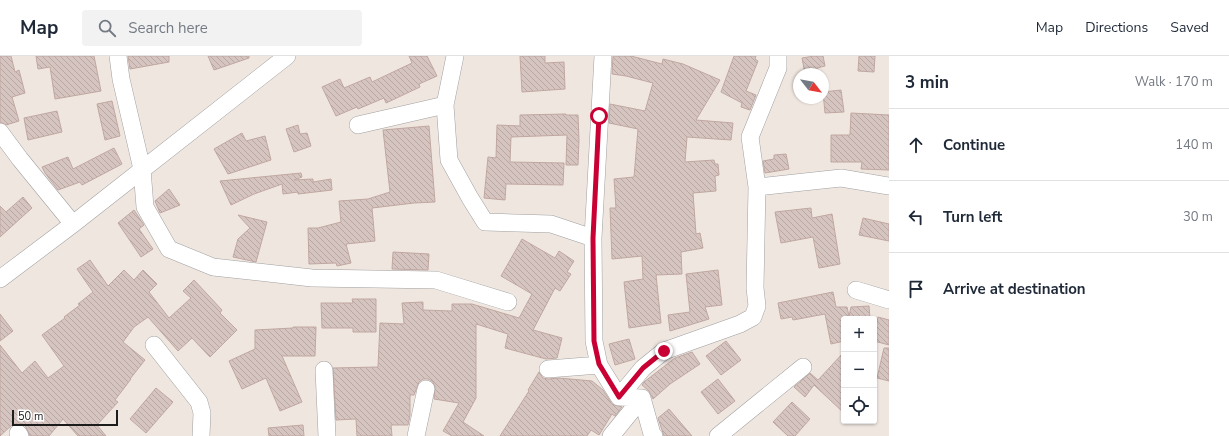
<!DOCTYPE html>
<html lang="en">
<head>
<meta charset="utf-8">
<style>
  :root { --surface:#fff; --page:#f2f2f3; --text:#1f2937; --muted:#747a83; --line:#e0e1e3 }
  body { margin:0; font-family:"Nunito Sans",sans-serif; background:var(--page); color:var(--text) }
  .controls { position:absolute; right:12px; bottom:12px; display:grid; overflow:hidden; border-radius:4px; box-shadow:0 1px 3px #0004 }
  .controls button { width:36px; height:36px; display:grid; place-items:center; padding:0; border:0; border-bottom:1px solid var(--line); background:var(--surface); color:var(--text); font:20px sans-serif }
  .compass { position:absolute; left:793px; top:12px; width:36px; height:36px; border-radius:50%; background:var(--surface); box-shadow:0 1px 3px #0004; rotate:121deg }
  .scale { position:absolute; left:12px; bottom:10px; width:106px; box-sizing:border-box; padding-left:4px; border:2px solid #1c1c1c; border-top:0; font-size:11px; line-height:14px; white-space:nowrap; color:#1c1c1c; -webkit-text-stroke:3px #fff; paint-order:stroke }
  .stop { position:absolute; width:12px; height:12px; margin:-9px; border:3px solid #c80033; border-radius:50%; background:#fff }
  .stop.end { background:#c80033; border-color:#fff; box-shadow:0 1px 4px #0008 }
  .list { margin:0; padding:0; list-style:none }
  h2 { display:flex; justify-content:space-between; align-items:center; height:52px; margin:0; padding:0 16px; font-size:17px }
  h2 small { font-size:13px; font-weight:400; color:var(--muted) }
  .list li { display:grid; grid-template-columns:26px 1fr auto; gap:12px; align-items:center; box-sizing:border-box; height:72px; padding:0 16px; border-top:1px solid var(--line) }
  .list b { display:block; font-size:15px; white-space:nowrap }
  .list em { font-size:13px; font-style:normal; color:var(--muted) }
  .icon { flex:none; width:22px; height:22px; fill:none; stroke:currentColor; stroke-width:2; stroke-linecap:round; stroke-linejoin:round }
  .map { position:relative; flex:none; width:889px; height:380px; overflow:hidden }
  header { display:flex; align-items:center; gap:24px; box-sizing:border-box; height:56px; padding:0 20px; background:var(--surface); border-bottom:1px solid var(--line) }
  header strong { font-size:19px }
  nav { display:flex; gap:22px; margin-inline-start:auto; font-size:14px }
  .search { width:280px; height:36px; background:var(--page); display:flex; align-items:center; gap:10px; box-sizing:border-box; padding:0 14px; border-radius:4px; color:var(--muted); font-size:15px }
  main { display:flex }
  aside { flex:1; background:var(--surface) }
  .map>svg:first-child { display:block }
  .building { fill:url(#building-back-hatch); stroke:#c1a7a1 }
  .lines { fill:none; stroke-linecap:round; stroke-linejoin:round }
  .minor-casing { stroke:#a0a0a0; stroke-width:18 }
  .minor { stroke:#fff; stroke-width:17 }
  .route { stroke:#c80033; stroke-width:5 }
</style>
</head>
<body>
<header>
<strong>Map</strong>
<div class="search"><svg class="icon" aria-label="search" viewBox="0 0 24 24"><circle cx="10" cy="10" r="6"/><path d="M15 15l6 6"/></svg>Search here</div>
<nav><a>Map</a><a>Directions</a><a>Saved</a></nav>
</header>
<main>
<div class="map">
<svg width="889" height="380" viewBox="0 0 889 380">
  <defs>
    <pattern id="building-back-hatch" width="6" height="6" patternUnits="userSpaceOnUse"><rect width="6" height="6" fill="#d6c4c0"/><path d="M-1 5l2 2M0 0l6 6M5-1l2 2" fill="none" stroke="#b7a8a4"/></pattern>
  </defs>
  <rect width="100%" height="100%" fill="#efe6e0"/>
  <path class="building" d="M0 0H11L15 16 19 14 25 37 12 41 19 65 6 69 0 66Z
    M36 0H94L101 35 55 43 50 11 38 13Z
    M128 0H169V6L130 13Z
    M208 0H249V2L214 14Z
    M409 0H427L437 20 419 28 420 31 386 47 384 42 358 53 357 51 336 60 322 31 340 23 344 32 370 21 372 26 412 7Z
    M520 0H545V7L564 6 565 33 522 36Z
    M613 0H631L662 8 663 3 683 8 720 24 696 64 733 67 731 84 687 81 685 106 714 104 715 108H718L719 119 715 120 716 135 693 137 696 178 700 177 703 192 681 196 682 218 656 219 661 267 629 272 624 226 643 223 642 200 612 203 610 152H616L614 123 634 121 638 73 609 67 610 48 645 55 653 27 626 20 612 18Z
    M734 0H756L755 3 758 5 746 35 756 39 750 54 741 51 742 47 721 36Z
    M814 0H823L825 10 817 12 818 18H805L802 2Z
    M859 0H875L874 16 858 15Z
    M841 34 844 56 825 57 823 36Z
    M112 45 120 80 105 84 97 48Z
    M57 55 62 76 28 84 24 62Z
    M851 57 889 59V114L861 113 862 106H831V79H850Z
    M566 58V59H578L579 84 578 109H566L567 79 511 81 510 106 564 107 563 129 506 128 505 144 484 142 488 101 496 102 497 69 520 70V59Z
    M298 69 300 78 307 77 311 90 294 96 286 73Z
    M429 70 435 146 414 147 372 152 375 185 346 188 351 207 337 210 336 207 309 208 308 172H318L341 166 339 145 368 143 390 136 383 74Z
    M242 77 246 85 265 80 271 104 228 118 214 93Z
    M114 92 122 108 82 129 80 126 58 134 45 117 42 111 68 101 73 113Z
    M786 98 789 113 765 117 763 105 774 103V99Z
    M301 117 302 121 294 124 313 123V126L331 123 332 134 298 138V136L283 138 282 128 254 138 231 149 220 125Z
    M169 133 180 149 160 157 155 145Z
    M23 141 32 152 0 181V150L6 156Z
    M811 152 812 162 832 158 840 208 819 212 813 181 781 187 775 156Z
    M134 154 144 169 139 173 153 193 141 201 118 167Z
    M238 159 267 166 256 206 233 201 238 183 250 172Z
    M863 162 889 168V185L859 179Z
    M522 183 555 202 559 195 574 205 567 216 571 218 560 235 555 232 533 274 562 282 557 302 546 303 505 292 508 278 476 268V342L463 366 484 380H452L443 375 459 347 434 343 435 330 432 325 428 323H423L419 326 414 339H410V359L408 369H391L392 380H357L356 363 336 364 333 312 378 311 380 267 404 268 402 247 423 246V254L452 255V248H472L519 262 532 238 501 220Z
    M393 196 429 198 428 214 392 213Z
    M90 204 108 230 124 214 134 224 143 214 157 228 149 236 169 262 191 242 183 235 194 224 222 254 220 257 237 274 210 301 192 282 178 295 148 261 134 271 123 286 145 304 130 323H131L115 344 118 346 97 369 106 380H78L63 363 49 380H30L26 371 23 368 18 367 12 369 0 380V289L22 317 35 305 48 322 64 310 42 279 65 262 64 261 80 249 78 248 93 236 77 213Z
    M718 214 722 249 705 251 709 263 670 275 668 259 690 256 686 218Z
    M833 236 836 251H847L849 260 851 251 869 250 870 263H844V285L831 288 825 258 793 264 792 261 781 263 778 247Z
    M352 243H376V276H353V272H322L321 247H353Z
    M0 258 13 275 0 285Z
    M878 261 889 264V289L874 285V277Z
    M293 271H316L315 300H282L302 346 280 355 266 322 242 333 229 305 255 293V274L293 272Z
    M629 283 635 303 615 309 609 288Z
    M726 285 741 304 721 319 706 300Z
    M884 292H889V325L877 322Z
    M692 296 700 308 670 328 653 343 649 335 642 329 644 326 675 302Z
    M844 296V357L814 329 805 341 794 331 810 317 818 324Z
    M539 316 543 322 548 323 559 322 592 325 603 334 612 348 622 351 615 360 612 358 599 379 591 374 587 380H500L529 335 528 334Z
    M718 323 735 345 718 358 701 336Z
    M156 332 173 346 146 377 130 363Z
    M792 346 810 363 795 380H788L773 366Z
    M669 353 692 380H664L658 362Z
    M303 369 304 380H269L268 372Z"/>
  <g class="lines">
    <g class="minor-casing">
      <path id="minor" d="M118 0 121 23 142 113 145 151 169 193 213 211 312 222 436 224 508 246
        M603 0 593 182 594 285 599 309 619 341 642 342 652 378 654 380
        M445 49 449 104 470 142 485 166 551 168 593 182
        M358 69 445 49 455 0
        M0 76 20 103 73 168
        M757 131 841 122 889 130
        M0 223 73 168 287 0
        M856 234 889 244
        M154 289 199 346 202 357 201 380
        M548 313 599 309
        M324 314 327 380
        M619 341 643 312 664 295 740 268 753 261 757 250 755 232 757 131 750 81 778 12V0
        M18 377 20 380
        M416 380 426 333
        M611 380 642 342
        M718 380 803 311"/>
    </g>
    <use href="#minor" class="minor"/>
  </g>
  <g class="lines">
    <path class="route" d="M599 60 593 182 594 285 599 308 619 341 643 312 664 295"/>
  </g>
</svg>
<div class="controls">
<button>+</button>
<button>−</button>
<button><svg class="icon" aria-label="locate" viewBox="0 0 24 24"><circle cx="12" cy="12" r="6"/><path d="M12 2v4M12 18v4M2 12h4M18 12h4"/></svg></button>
</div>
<svg class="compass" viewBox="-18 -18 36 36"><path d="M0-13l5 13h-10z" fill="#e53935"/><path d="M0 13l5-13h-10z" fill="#747a83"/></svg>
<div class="scale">50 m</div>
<div class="stop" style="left:599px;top:60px"></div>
<div class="stop end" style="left:664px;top:295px"></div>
</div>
<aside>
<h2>3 min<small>Walk · 170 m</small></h2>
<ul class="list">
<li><svg class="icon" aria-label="ahead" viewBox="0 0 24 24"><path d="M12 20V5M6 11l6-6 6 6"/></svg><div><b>Continue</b></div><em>140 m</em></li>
<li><svg class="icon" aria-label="left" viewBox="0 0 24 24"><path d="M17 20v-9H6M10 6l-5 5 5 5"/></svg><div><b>Turn left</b></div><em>30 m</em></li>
<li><svg class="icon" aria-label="arrive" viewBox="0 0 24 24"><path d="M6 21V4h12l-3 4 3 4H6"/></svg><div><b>Arrive at destination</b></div></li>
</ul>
</aside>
</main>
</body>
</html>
